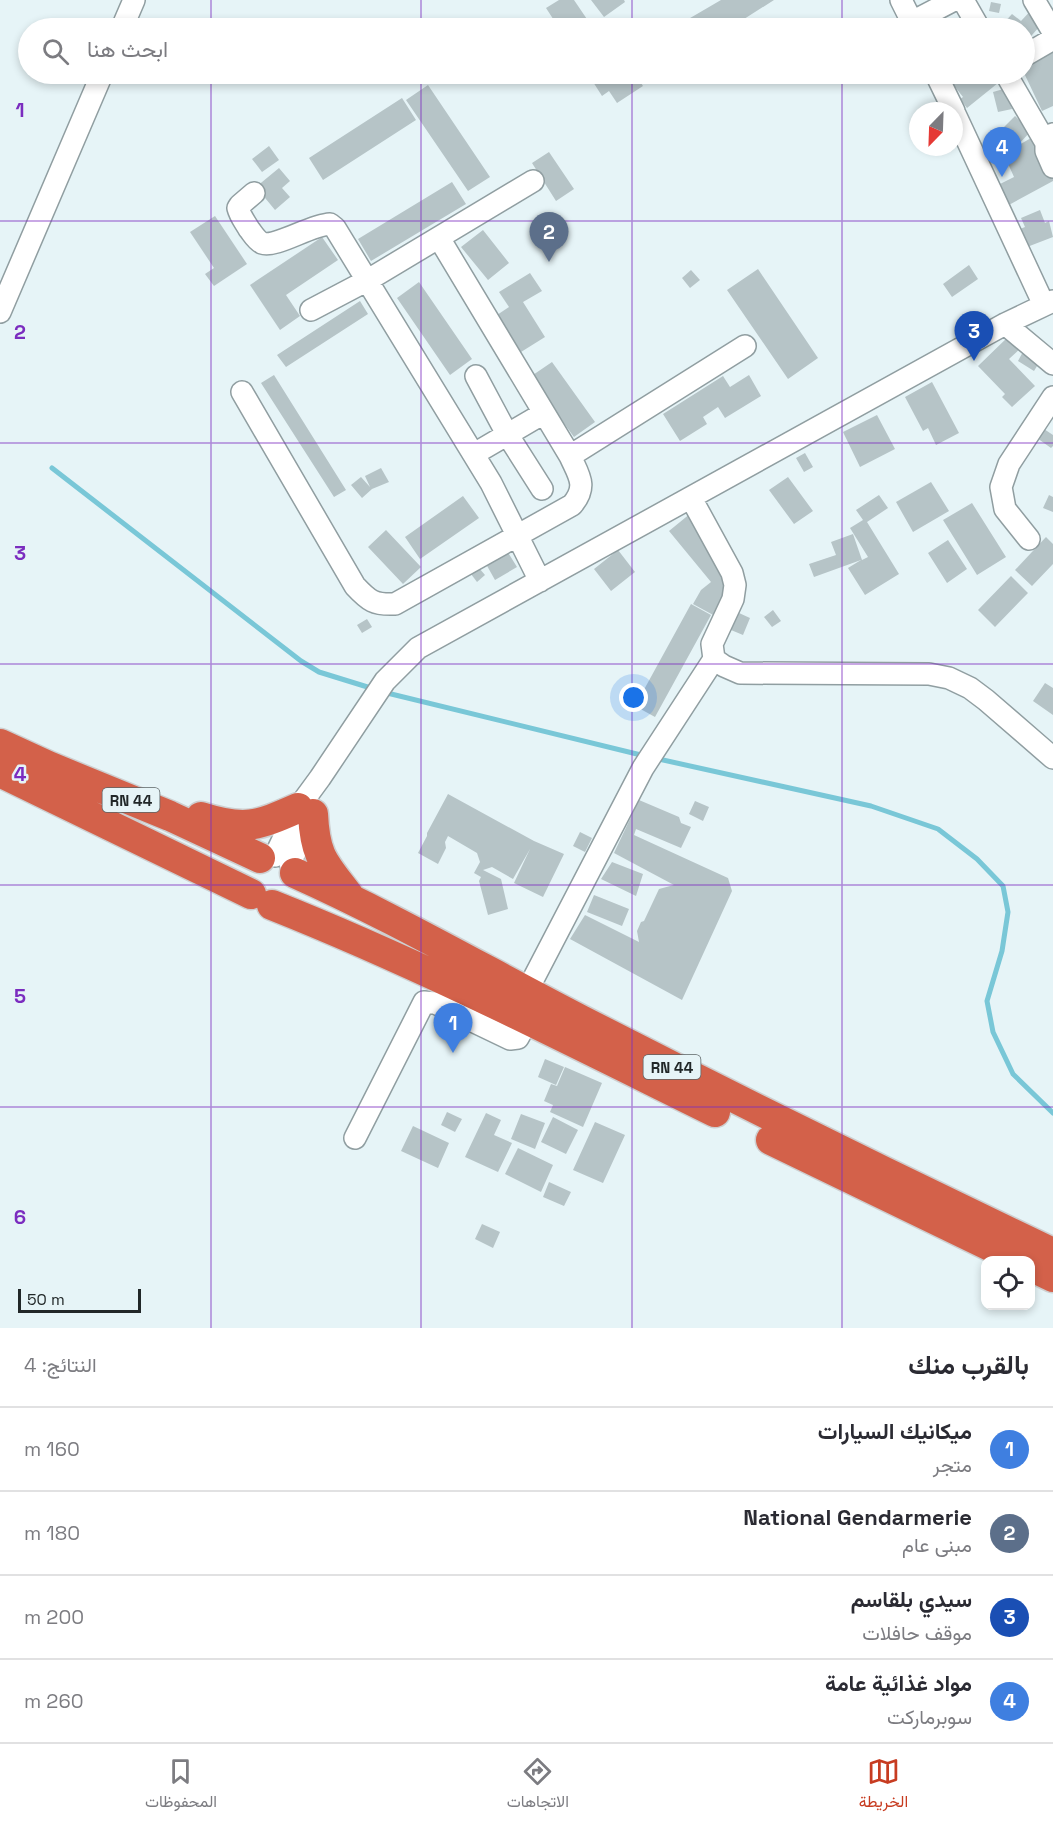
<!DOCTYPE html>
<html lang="ar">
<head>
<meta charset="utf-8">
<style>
  :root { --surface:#fff; --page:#f2f2f3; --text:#2b2b33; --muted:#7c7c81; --line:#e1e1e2; --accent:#c73c21 }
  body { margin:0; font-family:"Space Grotesk",Vazirmatn,sans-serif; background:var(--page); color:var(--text); direction:rtl }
  .controls { position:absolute; right:18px; bottom:18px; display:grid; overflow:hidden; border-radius:12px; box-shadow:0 3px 9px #0003 }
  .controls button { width:54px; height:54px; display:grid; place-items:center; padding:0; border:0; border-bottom:2px solid var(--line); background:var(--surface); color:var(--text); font:30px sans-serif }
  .compass { position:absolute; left:909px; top:102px; width:54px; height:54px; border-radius:50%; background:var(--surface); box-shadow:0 3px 9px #0003; rotate:203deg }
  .scale { position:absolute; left:18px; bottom:15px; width:123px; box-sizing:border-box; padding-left:6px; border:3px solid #212728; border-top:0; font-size:16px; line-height:21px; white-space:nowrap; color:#212728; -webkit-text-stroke:4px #e6f4f7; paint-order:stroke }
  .you { position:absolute; left:634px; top:698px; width:21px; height:21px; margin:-15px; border:4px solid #fff; border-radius:50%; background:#1a73e8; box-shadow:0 0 0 9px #1a73e833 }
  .badge { display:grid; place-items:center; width:39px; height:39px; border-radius:50%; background:var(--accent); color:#fff; font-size:20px; font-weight:700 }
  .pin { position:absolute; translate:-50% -50px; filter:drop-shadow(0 2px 3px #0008) }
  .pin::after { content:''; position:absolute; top:32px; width:21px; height:18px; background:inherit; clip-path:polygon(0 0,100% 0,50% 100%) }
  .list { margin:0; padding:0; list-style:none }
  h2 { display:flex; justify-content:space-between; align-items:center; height:78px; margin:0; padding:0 24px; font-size:26px }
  h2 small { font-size:20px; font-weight:400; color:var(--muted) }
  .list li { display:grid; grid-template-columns:39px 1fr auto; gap:18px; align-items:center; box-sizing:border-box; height:84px; padding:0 24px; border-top:2px solid var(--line) }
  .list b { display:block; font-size:22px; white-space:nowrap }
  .list p { margin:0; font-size:20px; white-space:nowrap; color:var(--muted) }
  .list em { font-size:20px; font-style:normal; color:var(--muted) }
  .icon { flex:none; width:33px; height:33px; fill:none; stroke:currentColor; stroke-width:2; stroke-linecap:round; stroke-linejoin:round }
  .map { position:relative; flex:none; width:1053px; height:1328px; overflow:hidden; direction:ltr }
  .search { position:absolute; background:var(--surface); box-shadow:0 3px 9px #0003; left:18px; right:18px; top:18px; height:66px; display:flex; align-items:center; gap:15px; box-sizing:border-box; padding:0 21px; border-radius:33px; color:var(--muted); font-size:22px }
  .sheet { height:414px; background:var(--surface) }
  nav { display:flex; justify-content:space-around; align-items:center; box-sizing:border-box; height:84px; border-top:2px solid var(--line); background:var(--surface); font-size:16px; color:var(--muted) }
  nav a { display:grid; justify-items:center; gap:3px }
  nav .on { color:var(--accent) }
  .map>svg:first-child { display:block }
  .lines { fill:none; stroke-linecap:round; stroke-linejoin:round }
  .stream { stroke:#79c7d7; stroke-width:5 }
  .building { fill:#b6c4c7 }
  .minor-casing { stroke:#909ea1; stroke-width:24 }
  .highway-casing { stroke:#cecfd0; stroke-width:33 }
  .minor { stroke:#fff; stroke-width:21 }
  .highway { stroke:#d3614a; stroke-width:30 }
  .grid { fill:none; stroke:#7b2cbf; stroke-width:1.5; stroke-opacity:0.55 }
  .labels { text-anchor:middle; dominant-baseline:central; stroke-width:5; stroke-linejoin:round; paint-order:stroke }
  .shield { fill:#e6f4f7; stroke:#5c6466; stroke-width:1.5 }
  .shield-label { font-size:15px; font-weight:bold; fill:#212728 }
  .grid-label { font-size:20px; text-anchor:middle; font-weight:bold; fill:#7b2cbf; stroke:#e6f4f7; stroke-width:5; stroke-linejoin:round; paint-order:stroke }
</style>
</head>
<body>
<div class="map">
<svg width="1053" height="1328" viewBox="0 0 1053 1328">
  <rect width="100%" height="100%" fill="#e6f4f7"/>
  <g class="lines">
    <path class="stream" d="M52 468 301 661 319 672 374 689
      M383 692 645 756
      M654 758 871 806 938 829 977 859 1003 886 1008 912 1002 951 987 1001 993 1032 1013 1074 1053 1113"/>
  </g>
  <path class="building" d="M559 0H574L593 28H559L546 8Z
    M591 0H624L625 2 604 17Z
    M721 0H774L730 28H673Z
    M991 2 1001 4 999 13 989 11Z
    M1035 6 1048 17 1024 44V28H999L1012 14 1021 21Z
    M1053 51V106L1042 111 1024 73V64Z
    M588 74H635L643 86 617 103 609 91 602 96Z
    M945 74H998L1003 79 967 108 960 99 963 97Z
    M428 85 490 177 468 191 406 100Z
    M1007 88 1012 109 998 112 993 92Z
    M402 98 416 120 323 180 309 158Z
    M1015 116 1031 131 1018 145 1002 130 1012 149 1031 138 1053 178V181L1007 206 996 186 1014 177 1001 148 995 151 986 135 1000 127 1001 130Z
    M269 146 279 160 262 172 252 159Z
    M549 152 574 189 556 201 532 163Z
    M279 168 290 181 282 188 290 197 275 210 256 187Z
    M452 182 466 204 371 261 358 239Z
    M1040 210 1045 223 1049 221 1053 237 1027 247 1020 229 1025 227 1021 218Z
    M215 216 247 264 214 286 205 274 214 268 190 232Z
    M483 230 509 263 488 280 461 247Z
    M322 237 338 260 286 295 300 316 280 330 250 285Z
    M969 265 978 279 952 297 943 284Z
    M758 269 818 358 788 379 727 290Z
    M691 270 700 280 690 288 682 278Z
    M530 273 542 291 523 302 545 337 521 352 497 315 509 307 499 292Z
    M419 282 472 359 450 375 397 298Z
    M360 301 368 314 286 367 277 355Z
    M1010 335 1022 347 1009 359 1035 386 1012 407 1002 397 1005 394 978 366Z
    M1025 348 1042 358 1034 371 1018 361Z
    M552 362 595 422 574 437 530 377Z
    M274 375 346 490 334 497 261 383Z
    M749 375 761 396 725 418 718 407 703 417 707 424 680 441 663 414 723 376 730 387Z
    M932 382 959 433 936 445 928 428 923 431 905 397Z
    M877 415 895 449 860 467 843 432Z
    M1044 429 1053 435V446L1051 448 1037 438Z
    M805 453 813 467 804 472 796 458Z
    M381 468 389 482 372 489 362 498 351 485 361 477 370 487 365 476Z
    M788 477 813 511 794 524 769 490Z
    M931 482 949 511 913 532 896 502Z
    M879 495 888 508 867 522 899 574 865 595 848 568 861 560 814 577 809 564 836 555 831 542 853 534 862 560 868 557 850 528 863 520 856 510Z
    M1049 495 1053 497V512L1043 508Z
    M463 496 479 518 420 559 405 537Z
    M972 503 1006 557 977 575 943 520Z
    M691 513 735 587 715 616 693 604 701 590 711 582 669 531Z
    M386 530 421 567 403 584 368 547Z
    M1046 537 1053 544V564L1032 586 1015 570Z
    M948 540 967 569 947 583 928 553Z
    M618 550 635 572 611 591 594 569Z
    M507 551 517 567 495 580 486 564Z
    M479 568 485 575 477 582 471 574Z
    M1011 576 1028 593 995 627 978 610Z
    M691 604 711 615 655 717 635 706Z
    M773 610 781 621 772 627 764 617Z
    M739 613 750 618 743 635 731 630Z
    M367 619 372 627 362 633 357 625Z
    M1045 683 1053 688V715L1033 701Z
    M448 794 534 841 564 854 543 897 514 883 530 849 513 879 492 867 483 870 501 879 508 909 488 915 479 881 481 877 474 873 480 862 477 853 448 836 445 842 446 848 438 864 418 853 427 836V833Z
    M639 800 679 817 681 823 691 827 681 848 636 829 634 835 728 878 732 891 682 1000 570 939 585 915 639 942 637 931 641 922 644 921 659 889 674 885 614 853Z
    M695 801 709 807 703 821 689 814Z
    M580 832 592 838 585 852 573 846Z
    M612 862 643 874 636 896 601 879Z
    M594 895 629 909 622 926 587 912Z
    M545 1059 564 1067 556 1085 538 1077Z
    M565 1067 602 1083 583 1127 550 1112 553 1105 544 1101 551 1084 557 1086Z
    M447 1112 462 1119 455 1132 441 1125Z
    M486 1113 501 1120 494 1135 512 1143 498 1172 465 1157Z
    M521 1114 545 1123 535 1149 511 1139Z
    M553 1117 578 1130 566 1154 541 1142Z
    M595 1122 625 1135 603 1183 573 1170Z
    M413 1126 449 1143 438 1168 401 1151Z
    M518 1148 553 1165 541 1192 505 1174Z
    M549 1182 571 1192 564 1206 543 1197Z
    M482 1224 500 1232 493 1248 475 1239Z"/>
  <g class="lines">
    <g class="minor-casing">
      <path id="minor" d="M901 0 912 22
        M963 0 979 28
        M1034 0 1053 32
        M122 28 134 0
        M915 28 912 22 954 0
        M1024 56 1053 39
        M936 74 954 111
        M1006 74 1046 143
        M954 112 1044 305
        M1053 134 1046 143V151L1053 167
        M254 193 240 205 238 208C240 216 245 222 249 229 253 234 256 240 262 243 276 248 310 225 330 224L335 228 491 483 540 581
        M439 238 570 456
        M311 310 368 280 533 181
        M0 312 102 74
        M1005 324 1053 364
        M476 376 507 434 542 489
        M242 392 355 586C369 601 374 605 395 604L572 505C588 486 579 476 570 456L745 346
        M474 454 544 413
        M691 498 732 573 735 585 733 599 712 644 714 659 724 666 740 673 929 674 949 678 970 688 986 700 1053 758
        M1029 539 1005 509 1001 487 1009 464 1053 397
        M275 856 298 808 320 778 385 681 418 648 1005 324 1053 301
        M290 863 313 814
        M527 991 643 768 714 659
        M355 1138 424 1002 435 1003 510 1039 518 1038 528 1020"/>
    </g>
    <g class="highway-casing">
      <path id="highway" d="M0 744 48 766 170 816 260 858
        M0 772 251 894
        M313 814C315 857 324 863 349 896
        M201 817C245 831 257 826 298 808
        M295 873C393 917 486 971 581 1020 737 1100 895 1178 1053 1253
        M272 905C423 965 569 1040 715 1112
        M771 1140 1019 1260
        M1030 1266 1053 1277"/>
    </g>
    <use href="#minor" class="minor"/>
    <use href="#highway" class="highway"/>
  </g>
  <path class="grid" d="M211 0V28M421 0V28M632 0V28M842 0V28M211 74V1328M421 74V1328M632 74V1328M842 74V1328M0 221H1053M0 443H1053M0 664H1053M0 885H1053M0 1107H1053"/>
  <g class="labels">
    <g class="shield">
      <rect x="102.5" y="788" width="57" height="24" rx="4.5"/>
      <rect x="643.5" y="1055" width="57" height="24" rx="4.5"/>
    </g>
    <g class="shield-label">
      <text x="131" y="800">RN 44</text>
      <text x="672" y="1067">RN 44</text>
    </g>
  </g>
  <g class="grid-label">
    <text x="20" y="117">1</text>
    <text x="20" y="339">2</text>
    <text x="20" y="560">3</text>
    <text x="20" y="781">4</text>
    <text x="20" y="1003">5</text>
    <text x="20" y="1224">6</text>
  </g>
</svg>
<div class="controls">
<button><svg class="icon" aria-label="locate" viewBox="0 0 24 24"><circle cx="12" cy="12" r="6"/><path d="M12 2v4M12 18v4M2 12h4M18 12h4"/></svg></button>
</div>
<svg class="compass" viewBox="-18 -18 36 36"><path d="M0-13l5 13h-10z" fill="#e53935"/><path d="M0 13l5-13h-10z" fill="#7c7c81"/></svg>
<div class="scale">50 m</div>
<div class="you"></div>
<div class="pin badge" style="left:453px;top:1053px;background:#3f7fe0">1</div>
<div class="pin badge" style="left:549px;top:262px;background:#5c6f8a">2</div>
<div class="pin badge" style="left:974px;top:361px;background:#1a4fb4">3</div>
<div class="pin badge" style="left:1002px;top:177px;background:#3f7fe0">4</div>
<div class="search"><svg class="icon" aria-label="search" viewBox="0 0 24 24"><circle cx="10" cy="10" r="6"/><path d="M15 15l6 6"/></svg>ابحث هنا</div>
</div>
<section class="sheet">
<h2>بالقرب منك<small>النتائج: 4</small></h2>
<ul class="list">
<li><span class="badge" style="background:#3f7fe0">1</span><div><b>ميكانيك السيارات</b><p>متجر</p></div><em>160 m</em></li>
<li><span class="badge" style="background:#5c6f8a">2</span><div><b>National Gendarmerie</b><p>مبنى عام</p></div><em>180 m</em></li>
<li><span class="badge" style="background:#1a4fb4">3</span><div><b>سيدي بلقاسم</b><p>موقف حافلات</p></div><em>200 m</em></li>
<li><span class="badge" style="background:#3f7fe0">4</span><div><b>مواد غذائية عامة</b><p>سوبرماركت</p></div><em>260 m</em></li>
</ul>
</section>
<nav>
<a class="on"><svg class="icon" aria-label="map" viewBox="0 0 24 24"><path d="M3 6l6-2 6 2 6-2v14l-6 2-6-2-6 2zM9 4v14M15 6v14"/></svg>الخريطة</a>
<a><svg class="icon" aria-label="directions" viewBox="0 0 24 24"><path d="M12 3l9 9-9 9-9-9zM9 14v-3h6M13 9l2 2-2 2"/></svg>الاتجاهات</a>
<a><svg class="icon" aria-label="saved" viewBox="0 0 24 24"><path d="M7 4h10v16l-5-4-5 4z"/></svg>المحفوظات</a>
</nav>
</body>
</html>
